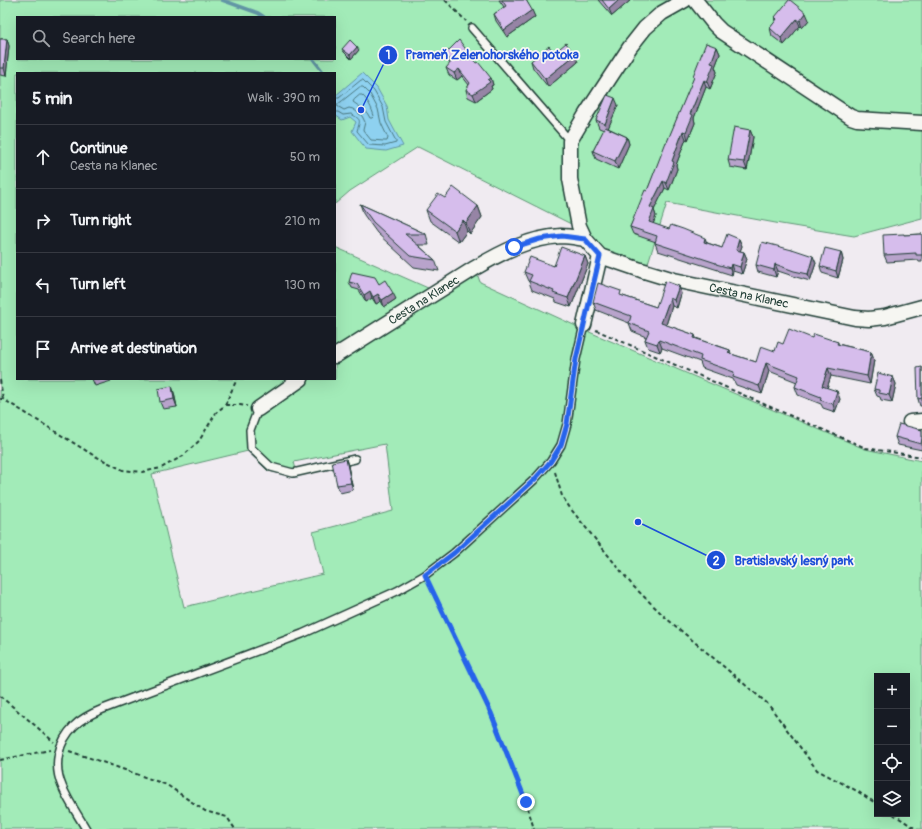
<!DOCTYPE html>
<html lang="en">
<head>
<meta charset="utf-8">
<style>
  :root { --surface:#171b24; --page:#242831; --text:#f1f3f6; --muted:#9ea1a6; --line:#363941 }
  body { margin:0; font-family:Pangolin,sans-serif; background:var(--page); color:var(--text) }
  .controls { position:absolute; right:12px; bottom:12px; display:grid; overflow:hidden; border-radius:0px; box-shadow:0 4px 16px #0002 }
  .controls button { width:36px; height:36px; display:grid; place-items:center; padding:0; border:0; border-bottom:1px solid var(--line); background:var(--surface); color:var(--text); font:20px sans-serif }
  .stop { position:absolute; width:12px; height:12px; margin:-9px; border:3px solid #2563eb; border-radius:50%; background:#fff }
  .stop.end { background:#2563eb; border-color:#fff; box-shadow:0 1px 4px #0008 }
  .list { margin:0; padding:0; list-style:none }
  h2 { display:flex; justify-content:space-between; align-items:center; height:52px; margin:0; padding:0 16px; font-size:17px }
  h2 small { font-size:13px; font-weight:400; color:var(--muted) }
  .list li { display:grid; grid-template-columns:26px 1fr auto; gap:12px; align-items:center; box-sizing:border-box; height:64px; padding:0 16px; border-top:1px solid var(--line) }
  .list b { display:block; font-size:15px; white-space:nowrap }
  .list p { margin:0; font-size:13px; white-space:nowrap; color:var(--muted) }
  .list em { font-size:13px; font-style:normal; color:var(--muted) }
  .icon { flex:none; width:22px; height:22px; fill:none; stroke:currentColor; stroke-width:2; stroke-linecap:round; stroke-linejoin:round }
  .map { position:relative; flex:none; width:922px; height:829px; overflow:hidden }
  .search { position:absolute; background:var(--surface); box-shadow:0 4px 16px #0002; left:16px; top:16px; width:320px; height:44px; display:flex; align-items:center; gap:10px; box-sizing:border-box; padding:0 14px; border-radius:0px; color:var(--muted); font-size:15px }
  .panel { position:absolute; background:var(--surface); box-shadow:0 4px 16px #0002; left:16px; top:72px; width:320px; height:308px; border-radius:0px }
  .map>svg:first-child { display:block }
  .green { fill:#a2ebb8; stroke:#609476; fill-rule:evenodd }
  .water { fill:#8ed1f0; stroke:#6296a5 }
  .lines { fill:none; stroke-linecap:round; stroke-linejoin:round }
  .shore { stroke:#4b787f; stroke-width:1 }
  .stream { stroke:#6296a5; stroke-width:3.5 }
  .lane-casing { stroke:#1f3d34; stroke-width:10 }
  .street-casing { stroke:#1f3d34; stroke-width:17 }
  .path { stroke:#1f3d34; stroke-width:2; stroke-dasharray:4 3; stroke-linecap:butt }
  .lane { stroke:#f6f6f2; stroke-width:7 }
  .street { stroke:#f6f6f2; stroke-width:14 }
  .wall { fill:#b8a3cb; stroke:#1f3d34 }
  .shaded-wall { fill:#9684a5; stroke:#1f3d34 }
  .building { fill:#d6bdec; stroke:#1f3d34 }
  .route { stroke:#2563eb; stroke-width:5 }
  .labels { text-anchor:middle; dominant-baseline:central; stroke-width:3.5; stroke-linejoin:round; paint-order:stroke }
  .street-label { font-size:12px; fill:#1f3d34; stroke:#f6f6f2 }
  .leader { fill:none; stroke:#1d4ed8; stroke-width:1.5 }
  .callout-dot { fill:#1d4ed8; stroke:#f6f6f2; stroke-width:1.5 }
  .mark-label { font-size:12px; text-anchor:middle; font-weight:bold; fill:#fff }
  .callout-label { font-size:13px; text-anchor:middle; font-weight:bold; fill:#1d4ed8; stroke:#f6f6f2; stroke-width:3.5; stroke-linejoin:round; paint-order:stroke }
</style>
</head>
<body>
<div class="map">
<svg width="922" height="829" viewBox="0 0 922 829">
  <rect width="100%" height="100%" fill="#f0ebf1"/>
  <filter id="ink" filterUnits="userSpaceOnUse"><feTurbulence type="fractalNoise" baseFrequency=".025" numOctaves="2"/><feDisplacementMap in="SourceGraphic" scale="8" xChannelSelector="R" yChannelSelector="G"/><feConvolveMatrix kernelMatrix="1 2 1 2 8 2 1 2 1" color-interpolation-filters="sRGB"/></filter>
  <g filter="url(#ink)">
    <path class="green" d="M0 0H922V218L854 236 781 224 667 203 648 263 641 270 600 256 579 226 571 224 418 147 350 191 335 204V73H17V379H335V247L437 292 475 268 480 282 587 331 865 449 922 461V829H0ZM17 17H335V59H17ZM385 444 393 511 313 532 323 574 184 607 152 474 248 451 268 471 298 477 294 462ZM877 676H907V814H877Z"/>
    <path class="water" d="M362 73 377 88 387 106 389 120 403 146 386 151 366 149 352 131 356 122 350 117 342 120 335 115V96Z"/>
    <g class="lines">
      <path class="shore" d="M360 87H363L370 94 378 109 381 123 388 138 387 141H384L371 140 363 130 365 122 362 116 353 109 349 108 344 110 337 106 338 104 342 101Z
        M360 95H362C368 100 372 109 374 116L372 118H370L366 111 353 102 354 100Z
        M335 98H339L361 80H363L374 91 383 107 386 122 396 141V143L385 146 369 145 357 131C360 120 362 120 351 114L343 115 338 112H335"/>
      <path class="stream" d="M222 0 258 13 264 17
        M313 59 324 73"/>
      <g class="lane-casing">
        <path id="lane" d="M472 28 570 141
          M258 409 250 430 251 448 271 467 293 473 355 459
          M86 829C78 815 68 801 62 786 53 765 58 742 74 726 82 718 93 713 103 709L302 634 397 591 425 575 454 553 534 480 551 461 561 445 567 424 576 359 584 325"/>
      </g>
      <g class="street-casing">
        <g id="street">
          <path id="s1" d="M685 0 662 13 645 28 630 47 586 114 570 141V179L579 226 585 239 600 256 641 270 674 280 826 312 855 318 869 319 885 317 922 307"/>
          <path d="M695 0 714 24 721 31 851 117 857 119 922 123"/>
          <path d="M584 325 600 256"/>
          <path id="s2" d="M335 356 475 268C502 252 529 238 561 236 569 236 578 238 585 239"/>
          <path d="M258 409 301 379"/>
          <path d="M910 422 922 421"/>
        </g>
      </g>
      <path class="path" d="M445 0 466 21
        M596 330 791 416 866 448 922 457
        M0 380 3 399
        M0 399H3L93 455 123 470 142 472 161 468 183 456 199 441 216 413 225 405H240L247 406
        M225 405 237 379
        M555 472 562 496 570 508 633 586 666 618 768 704 817 770 857 791 877 804
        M429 584 491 713 526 802 534 829
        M0 696 30 721 54 742
        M69 751 111 765 167 785 205 811 227 817 235 829
        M0 760 50 750
        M893 814 916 829"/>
      <use href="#lane" class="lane"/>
      <use href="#street" class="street"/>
    </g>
    <path class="wall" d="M499 0H526L535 17 507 37 496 21 494 14 504 7Z
      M598 0H631L612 16Z
      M775 17 809 20 802 28 800 26 784 45 772 36 770 28 776 21Z
      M0 39H7L9 46 6 76 0 75Z
      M717 47 720 54 715 67 717 72 710 89 706 87 694 118 695 123 688 140 686 139 676 165 677 169 669 190 665 188 654 210 656 216 653 224 722 248 739 239 742 246 740 251 744 252 747 259 742 274 733 271 732 275 719 271 718 270 658 251 655 243 656 242 633 234 630 227 647 191 694 78 693 76Z
      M342 49 359 50 351 59 344 52Z
      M554 53 578 62 548 87 533 68 531 61Z
      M445 54 476 63 491 78 493 85 491 86 492 89 476 101 468 97 466 90 469 85 462 76 457 80 449 75 446 68 450 64 448 61Z
      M618 105 608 128 627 137 629 144 618 169 596 159 593 151 604 130 599 128 596 120Z
      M750 130 753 137 747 170 730 167 728 160Z
      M445 198 478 206 482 217 470 234 467 231 459 242 430 221 426 210Z
      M360 204 426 234 429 245H418L435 260 439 271 414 267 377 233 364 215Z
      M922 234V262H919L918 260 887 262 884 255 904 235Z
      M841 252 843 260 838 278 822 273 820 266Z
      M585 256 588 264 571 307 556 302 555 299 532 290 529 282 528 281 524 272 554 266Z
      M816 263 810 281 796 277 778 271 776 277 758 272 756 265Z
      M349 282 379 284 396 299 384 307 381 301 376 304 372 298 366 302 359 290 352 288Z
      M679 286 681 294 677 308 672 306 666 325 695 335 696 338 730 350 731 354 756 362 775 351 783 344 812 338 838 342V344L871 352 874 360 870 384 831 376 827 388 840 399 835 412 823 408 821 404 798 395 795 387 797 382 769 371 762 394 736 385 733 379 702 368 700 362 662 348 660 352 648 348 645 340 646 337 632 331 629 323 596 310 593 302 623 296 656 307Z
      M922 367V406H920L918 399Z
      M893 377 896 384 892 402 881 400 880 397 877 396 874 389Z
      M92 379H110L111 381 95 386Z
      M172 386 174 393 177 407 163 409 160 402Z
      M922 430V450L898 445 895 437Z
      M346 459 348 466 353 490 340 493 337 485Z"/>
    <path class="shaded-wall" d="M619 0H631L612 16 609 9Z
      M532 10 535 17 507 37 504 30Z
      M806 13 809 20 802 28 800 21Z
      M797 19 800 26 784 45 781 38Z
      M7 39 9 46 6 76 4 68Z
      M357 47 359 50 351 59 350 55Z
      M717 47 720 54 715 67 717 72 710 89 707 82 711 63Z
      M575 55 578 62 548 87 545 79Z
      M459 69 462 76 457 80 454 73Z
      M491 78 493 85 491 86 492 89 476 101 473 94 488 80Z
      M704 80 706 87 694 118 695 123 688 140 686 132 690 114Z
      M615 98 618 105 607 131 605 124Z
      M750 130 753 137 747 170 744 162Z
      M683 131 686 139 676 165 677 169 669 190 666 183 672 161Z
      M627 137 629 144 618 169 615 161Z
      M663 181 665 188 654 210 656 216 651 230 649 222 650 207Z
      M478 206 482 217 470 234 466 223Z
      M463 220 467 231 459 242 455 231Z
      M705 238 708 245 704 242Z
      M739 239 742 246 738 257 736 250Z
      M744 252 747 259 742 274 740 267Z
      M841 252 843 260 838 278 836 271Z
      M585 256 588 264 571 307 568 298Z
      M813 256 816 263 810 281 808 274Z
      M731 264 733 271 732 275 730 268Z
      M775 264 778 271 776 277 774 270Z
      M679 286 681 294 677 308 674 300Z
      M370 291 372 298 366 302 364 295Z
      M393 293 396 299 384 307 382 300Z
      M378 294 381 301 376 304 373 297Z
      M670 298 672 306 664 331 661 323Z
      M659 340 662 348 660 352 657 344Z
      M871 352 874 360 870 384 867 376Z
      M766 363 769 371 762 394 759 386Z
      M828 368 831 376 825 394 822 386Z
      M893 377 896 384 892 402 889 395Z
      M172 386 174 393 177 407 174 399Z
      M837 391 840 399 835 412 833 404Z
      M346 459 348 466 353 490 351 483Z"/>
    <path class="building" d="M502 0H526L532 10 504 30 494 14 506 6Z
      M602 0H619L609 9Z
      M789 0H790L806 13 800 21 797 19 781 38 770 28 777 19 775 17Z
      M0 39H7L4 68H0Z
      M350 40 357 47 350 55 342 49Z
      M459 40 476 63 478 62 491 78 488 80 490 82 473 94 466 90 470 83 459 69 454 73 446 68 451 62 445 54Z
      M566 43 575 55 545 79 531 61 549 46 554 53Z
      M706 43 717 47 711 63 714 64 707 82 704 80 690 114 693 115 686 132 683 131 672 161 674 162 666 183 663 181 650 207 654 209 649 222 669 229 671 225 683 229 705 238 704 242 722 248 727 234 739 239 736 250 744 252 740 267 731 264 730 268 716 264V263L655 243 657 236 630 227 645 190 647 191 666 142H667L694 77 693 76Z
      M607 95 615 98 605 124 596 120Z
      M605 127 627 137 615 161 593 151Z
      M734 127 750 130 744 162 728 160Z
      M453 187 478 206 466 223 463 220 455 231 426 210 438 194 445 198Z
      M360 204 426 234H405L435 260 410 256 373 222Z
      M904 234V235L922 234V255H916V253L884 255 883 235Z
      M762 242 792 250V249L813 256 808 274 794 271 775 264 774 270 756 265Z
      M561 247 585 256 568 298 553 293 554 291 529 281 532 275 524 272 530 257 554 266Z
      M825 248 841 252 836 271 820 266Z
      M352 272 375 277 379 284 385 280 393 293 382 300 378 294 373 297 370 291 364 295 357 284 349 282Z
      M665 281 679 286 674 300 670 298 661 323 695 335 694 338 730 350 728 353 756 362 761 346 775 351 778 342 783 344 789 329 812 338 814 334 838 342 837 344 871 352 867 376 828 368 822 386 837 391 833 404 820 400 821 397 795 387 799 376 766 363 759 386 733 377 734 372 700 360 701 356 659 340 657 344 645 340 649 331 629 323 631 316 593 302 598 283 621 291 620 295 656 307Z
      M922 367V398L918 399 917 368Z
      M878 373 893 377 889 395 879 393V390L874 389Z
      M172 386 174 399 160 402 158 389Z
      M899 424 922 430V438L921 444 895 437Z
      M346 459 351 483 337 485 332 462Z"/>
  </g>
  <g class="lines" filter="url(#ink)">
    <path class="route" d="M514 247 540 239 562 236 585 239 592 247 600 256 576 359 567 424 561 445 551 461 534 480 454 553 425 575 491 713 526 802"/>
  </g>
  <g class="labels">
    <g class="street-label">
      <text stroke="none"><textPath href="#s1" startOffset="462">Cesta na Klanec</textPath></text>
      <text stroke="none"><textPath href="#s2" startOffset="105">Cesta na Klanec</textPath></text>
    </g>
  </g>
  <path class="leader" d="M361 110L388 55M638 522L716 560"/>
  <g class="callout-dot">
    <circle cx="361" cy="110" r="4"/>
    <circle cx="638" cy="522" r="4"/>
    <circle cx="388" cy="55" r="10"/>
    <circle cx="716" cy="560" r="10"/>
  </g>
  <g class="mark-label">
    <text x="388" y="59">1</text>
    <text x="716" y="565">2</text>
  </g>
  <g class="callout-label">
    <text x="492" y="59">Prameň Zelenohorského potoka</text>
    <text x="794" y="565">Bratislavský lesný park</text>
  </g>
</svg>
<div class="controls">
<button>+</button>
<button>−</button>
<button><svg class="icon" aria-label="locate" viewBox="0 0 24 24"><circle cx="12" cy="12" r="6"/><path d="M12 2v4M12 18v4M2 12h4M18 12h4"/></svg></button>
<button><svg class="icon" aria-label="layers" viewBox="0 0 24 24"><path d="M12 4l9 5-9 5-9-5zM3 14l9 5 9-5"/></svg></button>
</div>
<div class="stop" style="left:514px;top:247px"></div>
<div class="stop end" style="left:526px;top:802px"></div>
<div class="search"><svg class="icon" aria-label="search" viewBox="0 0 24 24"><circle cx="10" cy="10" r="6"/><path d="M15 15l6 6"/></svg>Search here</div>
<section class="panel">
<h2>5 min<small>Walk · 390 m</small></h2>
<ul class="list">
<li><svg class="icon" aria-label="ahead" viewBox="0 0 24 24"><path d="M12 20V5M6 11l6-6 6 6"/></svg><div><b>Continue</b><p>Cesta na Klanec</p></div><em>50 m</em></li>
<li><svg class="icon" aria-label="right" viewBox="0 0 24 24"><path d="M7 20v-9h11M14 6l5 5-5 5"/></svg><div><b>Turn right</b></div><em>210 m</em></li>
<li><svg class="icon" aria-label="left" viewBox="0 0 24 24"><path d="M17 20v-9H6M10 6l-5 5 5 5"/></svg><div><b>Turn left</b></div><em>130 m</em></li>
<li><svg class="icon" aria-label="arrive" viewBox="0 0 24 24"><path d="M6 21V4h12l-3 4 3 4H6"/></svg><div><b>Arrive at destination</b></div></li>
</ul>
</section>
</div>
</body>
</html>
